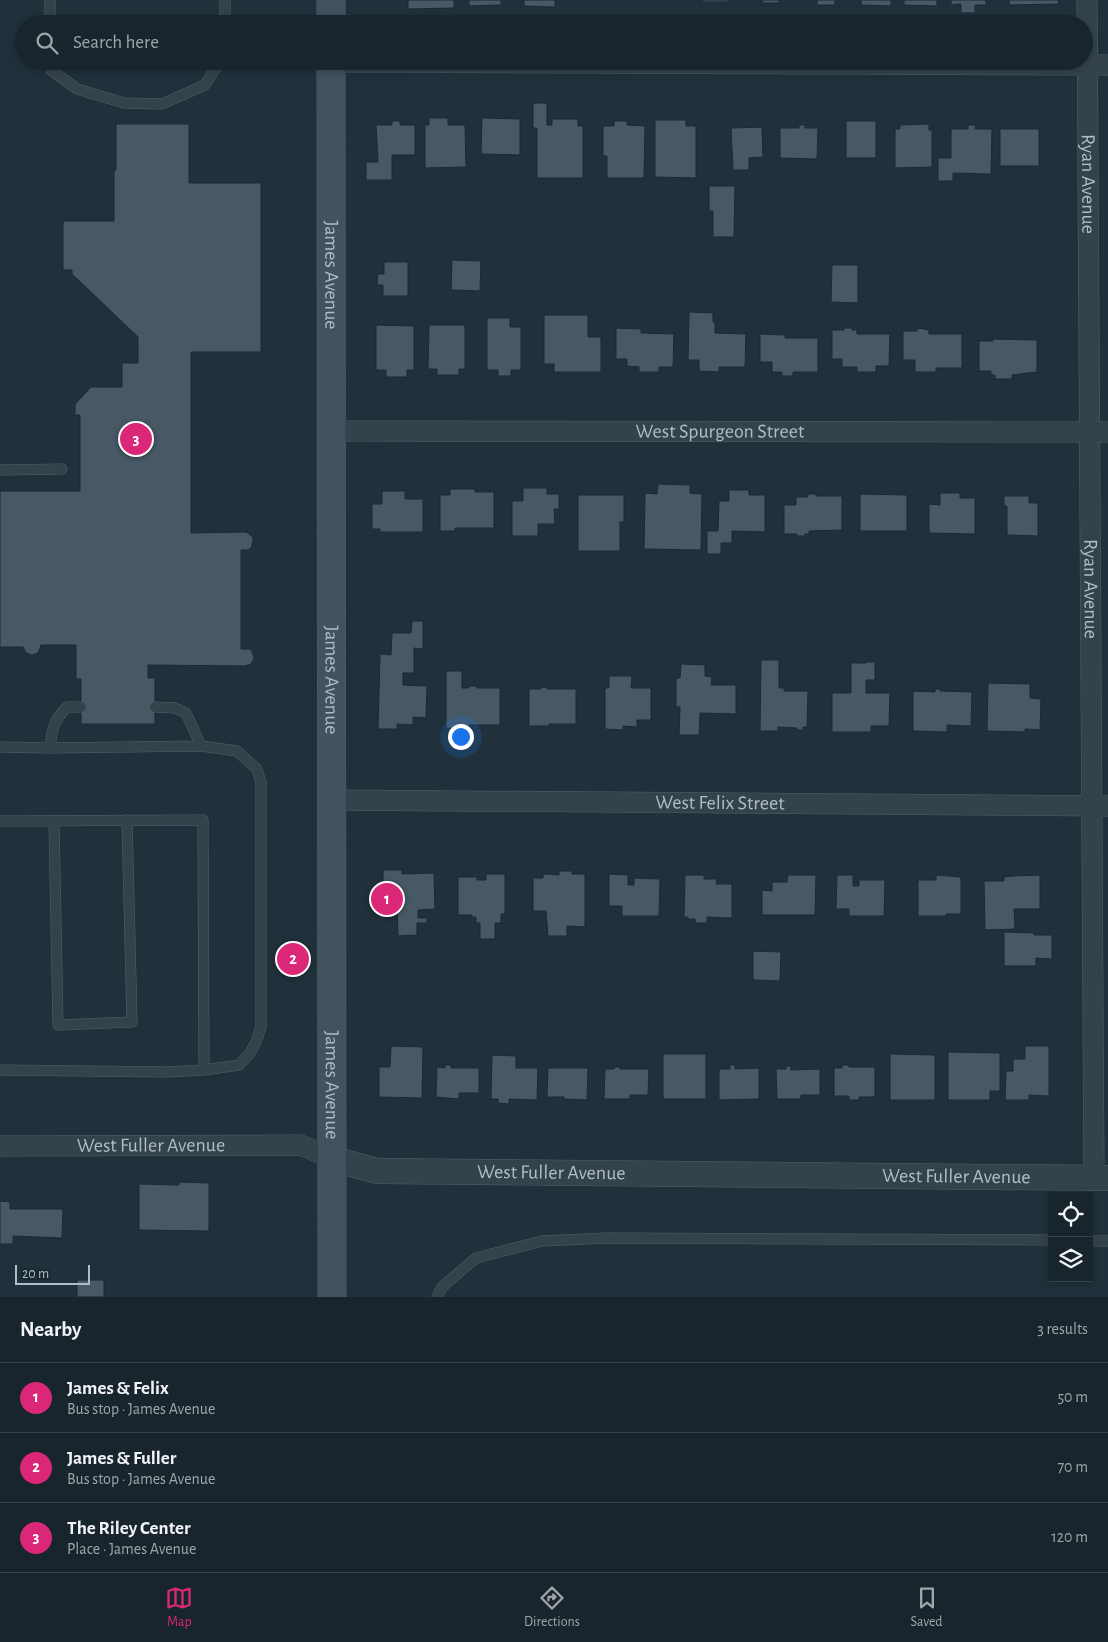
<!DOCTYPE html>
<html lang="en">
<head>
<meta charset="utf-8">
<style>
  :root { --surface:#18252d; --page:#212d35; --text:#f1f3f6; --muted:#9fa5aa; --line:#364249; --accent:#db2777 }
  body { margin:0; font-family:"Alegreya Sans",sans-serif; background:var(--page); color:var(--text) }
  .controls { position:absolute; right:15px; bottom:15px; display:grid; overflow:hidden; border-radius:0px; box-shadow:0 2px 8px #0003 }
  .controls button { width:45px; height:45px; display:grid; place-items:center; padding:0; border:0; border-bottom:1px solid var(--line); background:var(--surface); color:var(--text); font:25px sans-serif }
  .scale { position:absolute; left:15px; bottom:12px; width:75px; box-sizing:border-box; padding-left:5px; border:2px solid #afbdc8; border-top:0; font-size:14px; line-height:18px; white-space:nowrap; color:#afbdc8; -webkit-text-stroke:4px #1a2730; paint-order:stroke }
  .you { position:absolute; left:460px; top:736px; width:18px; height:18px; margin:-12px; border:4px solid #fff; border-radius:50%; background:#1a73e8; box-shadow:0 0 0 8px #1a73e833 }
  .badge { display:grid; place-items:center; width:32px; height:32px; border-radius:50%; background:var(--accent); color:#fff; font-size:16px; font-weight:700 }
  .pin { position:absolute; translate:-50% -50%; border:2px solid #fff; box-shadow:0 1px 5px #0006 }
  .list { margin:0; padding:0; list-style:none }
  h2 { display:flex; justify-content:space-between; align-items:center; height:65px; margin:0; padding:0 20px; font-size:21px }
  h2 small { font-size:16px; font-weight:400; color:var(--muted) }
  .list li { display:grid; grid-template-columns:32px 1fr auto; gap:15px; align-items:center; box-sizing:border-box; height:70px; padding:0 20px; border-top:1px solid var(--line) }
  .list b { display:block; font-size:19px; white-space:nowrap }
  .list p { margin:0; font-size:16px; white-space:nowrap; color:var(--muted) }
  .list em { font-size:16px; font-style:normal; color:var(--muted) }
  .icon { flex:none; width:28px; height:28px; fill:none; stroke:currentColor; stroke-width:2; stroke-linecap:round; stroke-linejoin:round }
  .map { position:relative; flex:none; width:1108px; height:1297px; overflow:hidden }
  .search { position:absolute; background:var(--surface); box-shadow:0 2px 8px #0003; left:15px; right:15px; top:15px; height:55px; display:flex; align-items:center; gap:12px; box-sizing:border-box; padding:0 18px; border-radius:28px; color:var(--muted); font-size:19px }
  .sheet { height:275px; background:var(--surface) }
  nav { display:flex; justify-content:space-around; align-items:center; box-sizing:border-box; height:70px; border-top:1px solid var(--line); background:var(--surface); font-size:14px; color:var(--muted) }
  nav a { display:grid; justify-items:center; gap:2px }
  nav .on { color:var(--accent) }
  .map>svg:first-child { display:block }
  .building { fill:#465965; stroke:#1c2932 }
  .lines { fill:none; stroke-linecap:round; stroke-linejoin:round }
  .service-casing { stroke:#526069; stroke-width:11 }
  .minor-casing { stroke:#526069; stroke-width:21 }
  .tertiary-casing { stroke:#526069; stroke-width:26 }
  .secondary-casing { stroke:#526069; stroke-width:29 }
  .service { stroke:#34424c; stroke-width:10 }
  .minor { stroke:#34424c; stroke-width:20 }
  .tertiary { stroke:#34424c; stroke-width:25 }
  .secondary { stroke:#42525f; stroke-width:28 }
  .labels { text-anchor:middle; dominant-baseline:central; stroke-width:4; stroke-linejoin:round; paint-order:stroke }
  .street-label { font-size:20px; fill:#afbdc8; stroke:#1a2730 }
</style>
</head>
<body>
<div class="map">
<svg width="1108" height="1297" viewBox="0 0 1108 1297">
  <rect width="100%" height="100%" fill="#20313c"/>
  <path class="building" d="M408 0H454V8L408 9Z
    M469 0H501V5L469 6Z
    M524 0H555V7L524 6Z
    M702 0H728V2H702Z
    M763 0H779V3H762Z
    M817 0H835V5H817Z
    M861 0H891V6L861 5Z
    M904 0H937V6L904 5Z
    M951 0H986V5H975V13H961V4L951 5Z
    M1009 0H1058L1059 4 1009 5Z
    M533 103H547V125H552V119H578V126H583V178H537V128H533Z
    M429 118H448V125H465L466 167 425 168V125H429Z
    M482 118 520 119V155L481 154Z
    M655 120H686V126H696V178L655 177Z
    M392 121H400V125H415V155H392V180H366V162H378L376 125H392Z
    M614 121H627V125L645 126 644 178H607V156H603V126H614Z
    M846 121H876V158H846Z
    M116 124H189V183H261V352H191V533L245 532 248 533 253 538V541L251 548 248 550H241V649H249L252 651 254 658 251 664 245 666 148 665V678H155V724H81V679H76V645H41L38 653 32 655 26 653 23 647H0V491H80V415H75V404L91 387H122V363H138V337L72 274V270H63V221H114V170H116Z
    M929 124V130H932V167L895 168V129H900V125Z
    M799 125H805V128H818L817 159 780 158V128H799Z
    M968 125H976L975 129H992L991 174 953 173V181H938V158H951V129H968Z
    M762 127 763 157 749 158V170H733L731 128Z
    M1000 129H1039V166H1000Z
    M709 186H735L734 237H713V211H709Z
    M452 260 481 261 480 291 451 290Z
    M384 262H408V296H383V285H377L378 274H384Z
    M832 265H858V303L831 302Z
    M689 312 713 313V322H715V333L746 334 745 367H719V372L699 371V360H688Z
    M544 315H588V337H601V372H554V364H544Z
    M487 318H510V327H521V370H511V376H498V370H487Z
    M376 325 414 326V370H407V377H386V370H376Z
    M429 325H465V369H459V375H437V369H428Z
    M616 328 641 329V333L674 334 673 367H659V372H639V367L627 366V359H616Z
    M844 328H852V330H857V334H890L889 366H876V372H857V367H842V359H832V330H844Z
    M918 328 929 330V334H962V368H936V372H915V360H903V331H917Z
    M760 334 785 335V338H818V372H793V376H782V372H772V362H760Z
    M993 339 1037 340V372L1012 375V379H995V375H991V371H979V341H993Z
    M658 484 690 485V493L702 494 701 550 644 549 645 493 657 494Z
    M523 488H547V494H559V509H554L555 524H538V536H512V501H523Z
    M450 489H475V492H494V528H455V531H440V495H450Z
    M729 490H749V495H765V532L732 531V543H721V554H707V531H718L719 501H729Z
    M382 491H405V499H423V532H380V529H372V504H382Z
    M940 493H960V498H975V534L929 533V504L940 505Z
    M808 494H816V496H842V530L809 531V534H805V536H797V534H784V505H796V497H808Z
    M860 494 907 495V531H860Z
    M578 495H624V522H620V551H578Z
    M1004 496H1029V503H1038V536L1007 535V506H1004Z
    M412 621H423V649L414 648V673H403V685L427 686 426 718 413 717V725L397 724V729H378L380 654 391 655 392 633H411Z
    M761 660H779V688H784V691H808L807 727H803V730H797V728L778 727V731H760Z
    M866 662H875V680H866V693H890L889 726H871V732H832V693H851V663H866Z
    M681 664 705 665V676L712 677 711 685H736V714L700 713 699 735H679L680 707H676V678H680Z
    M446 671H462V688H469V686H477V688H500V725H469V729L446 728Z
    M609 676H632L631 688H651V720H637V727L623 726V730L605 729V688H609Z
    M988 683 1030 684V698L1041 699 1040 730 1025 729V732L987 731Z
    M541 687H547V689H576V724H549V726H529V689H541Z
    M935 689H940V691L972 692 971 726 947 725V732L913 731V691L935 692Z
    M383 870H402V874L434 873 435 909 418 910V918H427V923H417V935L398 936 397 902H383Z
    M559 871H572V874H585V927L567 926V936H548L546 911H533V878H543V874L559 875Z
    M486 874H505V914H501V923H495V939H480V923H476V917H472V915H458V877H477V880H486Z
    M609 874 628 875V885H634V878L660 879 659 916H622V906H609Z
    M685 875H704V879H717L716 884H732V918L707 917V923H695V919H688V917H684Z
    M788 875H816L815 915H762V890L772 891V882H787Z
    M837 875H853V886H859V880H885L884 916H849V909H836Z
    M936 875 961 877V914H946V916H918V880H936Z
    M1040 875V909H1014L1015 929 985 930 984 881H1004V877L1012 876Z
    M1004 932 1034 933V935H1052V959L1036 958V966H1004Z
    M753 951 781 952 780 981 753 980Z
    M391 1046 423 1047 422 1098 379 1097V1067H390Z
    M1025 1046H1049V1096L1029 1095V1100H1005L1006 1071H1013V1059H1025Z
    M948 1052 1000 1053V1091H990V1100H948Z
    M663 1054H706V1099H663Z
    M890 1054 935 1055V1100H890Z
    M492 1055 516 1056V1068H538L537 1100 509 1099V1104L498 1103V1099H491Z
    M445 1065H451V1068H479V1093H459V1099L436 1097 437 1067 445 1068Z
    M730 1065H735V1069L759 1068V1099L719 1100V1069H730Z
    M842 1065H849V1067H875V1097H859V1100H849V1096H834V1068H842Z
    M786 1066H791V1070L820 1069V1095H801V1099H777L776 1069H786Z
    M615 1067H620V1069H649L648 1095H630V1099H604L605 1069H614Z
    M548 1068H588L587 1100 564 1099V1097H547Z
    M179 1182 209 1183V1231L139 1230V1184L179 1185Z
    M0 1201 10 1202V1209H63L62 1238 13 1236V1244H0Z
    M77 1280H104V1297H77Z"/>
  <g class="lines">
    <g class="service-casing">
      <path id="service" d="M50 0V24
        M225 0V24
        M51 61V70L77 89 124 103 162 104 205 85 220 61
        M0 470 62 469
        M155 707 175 708 186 713 201 746
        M0 747 50 748 201 746 237 751 257 769 261 782V1027L256 1042 250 1053 239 1065 204 1070 168 1072 0 1070
        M50 748C52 730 53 721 67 707H81
        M0 821 203 820 204 1070
        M54 821 58 1025 132 1022 127 820
        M1089 1241H1108
        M437 1297 442 1287 476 1258 542 1241 607 1238 1052 1240"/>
    </g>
    <g class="minor-casing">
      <g id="minor">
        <path id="s1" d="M1087 0 1094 1178"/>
        <path d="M331 62 1108 65"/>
        <path id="s2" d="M332 431 1108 432"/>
        <path id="s3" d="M332 800 1108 806"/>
        <path id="s4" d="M0 1146 301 1145 333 1159"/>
      </g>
    </g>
    <g class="tertiary-casing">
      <g id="tertiary">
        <path id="s5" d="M333 1159 377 1171 1108 1178"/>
      </g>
    </g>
    <g class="secondary-casing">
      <g id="secondary">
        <path d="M331 0V24"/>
        <path id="s6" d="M331 61 332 1297"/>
      </g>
    </g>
    <use href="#service" class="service"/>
    <use href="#minor" class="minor"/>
    <use href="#tertiary" class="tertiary"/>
    <use href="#secondary" class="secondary"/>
  </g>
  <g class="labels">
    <g class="street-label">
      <text stroke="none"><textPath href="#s1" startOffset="184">Ryan Avenue</textPath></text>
      <text stroke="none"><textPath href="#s6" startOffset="214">James Avenue</textPath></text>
      <text stroke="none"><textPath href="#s2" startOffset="388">West Spurgeon Street</textPath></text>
      <text stroke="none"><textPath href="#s1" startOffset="589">Ryan Avenue</textPath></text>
      <text stroke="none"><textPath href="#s6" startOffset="619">James Avenue</textPath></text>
      <text stroke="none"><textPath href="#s3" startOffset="388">West Felix Street</textPath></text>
      <text stroke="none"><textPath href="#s6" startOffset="1024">James Avenue</textPath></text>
      <text stroke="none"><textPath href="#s4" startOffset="151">West Fuller Avenue</textPath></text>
      <text stroke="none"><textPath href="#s5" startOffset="220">West Fuller Avenue</textPath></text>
      <text stroke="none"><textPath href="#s5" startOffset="625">West Fuller Avenue</textPath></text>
    </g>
  </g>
</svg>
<div class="controls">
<button><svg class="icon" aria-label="locate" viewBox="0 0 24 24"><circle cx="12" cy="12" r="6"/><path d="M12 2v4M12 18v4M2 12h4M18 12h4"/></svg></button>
<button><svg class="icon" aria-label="layers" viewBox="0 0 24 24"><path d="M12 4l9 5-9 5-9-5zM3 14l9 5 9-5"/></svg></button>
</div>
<div class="scale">20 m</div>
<div class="you"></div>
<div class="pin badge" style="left:387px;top:899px">1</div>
<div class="pin badge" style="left:293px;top:959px">2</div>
<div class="pin badge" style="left:136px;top:439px">3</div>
<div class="search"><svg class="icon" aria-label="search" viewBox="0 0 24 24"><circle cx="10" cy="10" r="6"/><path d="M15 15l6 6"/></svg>Search here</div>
</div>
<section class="sheet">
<h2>Nearby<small>3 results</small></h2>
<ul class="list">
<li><span class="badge">1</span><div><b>James &amp; Felix</b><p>Bus stop · James Avenue</p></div><em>50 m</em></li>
<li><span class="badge">2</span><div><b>James &amp; Fuller</b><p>Bus stop · James Avenue</p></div><em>70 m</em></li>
<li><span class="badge">3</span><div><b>The Riley Center</b><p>Place · James Avenue</p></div><em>120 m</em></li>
</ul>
</section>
<nav>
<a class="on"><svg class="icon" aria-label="map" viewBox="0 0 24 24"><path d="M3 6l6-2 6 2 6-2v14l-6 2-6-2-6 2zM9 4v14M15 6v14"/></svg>Map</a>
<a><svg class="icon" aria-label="directions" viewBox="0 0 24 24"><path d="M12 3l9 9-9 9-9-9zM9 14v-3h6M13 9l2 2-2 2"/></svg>Directions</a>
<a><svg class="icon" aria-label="saved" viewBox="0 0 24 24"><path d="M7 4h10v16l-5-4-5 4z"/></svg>Saved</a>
</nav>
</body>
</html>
